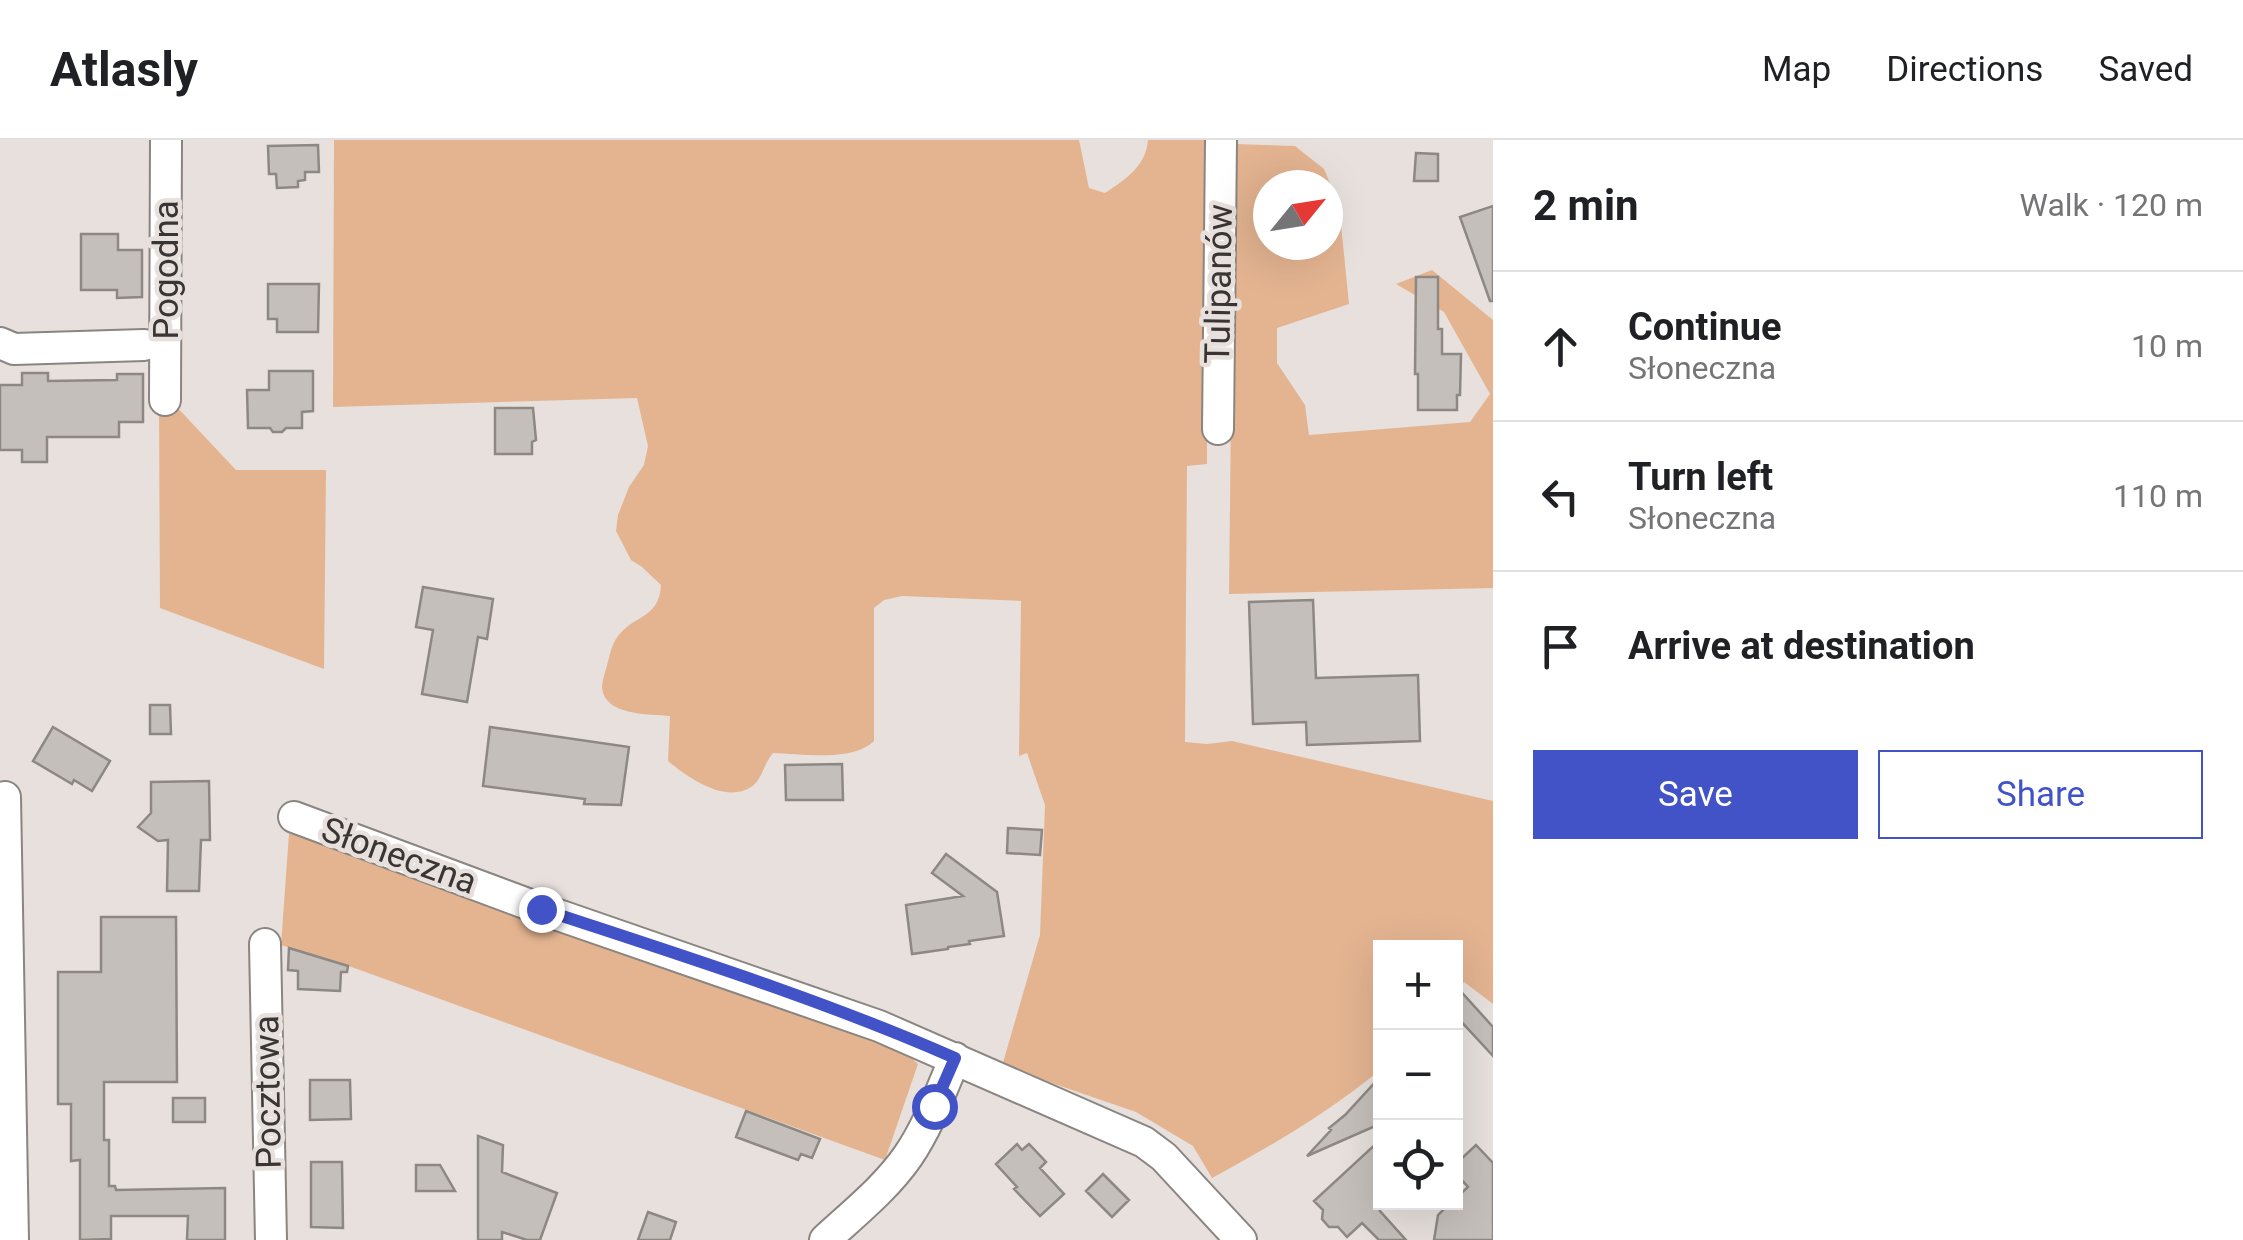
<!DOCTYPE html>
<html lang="en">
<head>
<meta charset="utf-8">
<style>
  :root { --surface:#fff; --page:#f6f6f6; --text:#202124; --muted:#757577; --line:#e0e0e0; --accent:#4153c7 }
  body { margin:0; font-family:Roboto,sans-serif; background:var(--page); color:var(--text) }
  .controls { position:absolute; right:30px; bottom:30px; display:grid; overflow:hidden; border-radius:0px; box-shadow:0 10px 40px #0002 }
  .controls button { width:90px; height:90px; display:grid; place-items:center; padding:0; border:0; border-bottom:2px solid var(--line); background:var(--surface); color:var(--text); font:50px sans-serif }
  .compass { position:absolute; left:1253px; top:30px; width:90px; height:90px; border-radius:50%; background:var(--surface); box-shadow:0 10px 40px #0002; rotate:60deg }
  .stop { position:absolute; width:30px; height:30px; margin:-22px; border:8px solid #4153c7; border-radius:50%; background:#fff }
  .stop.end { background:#4153c7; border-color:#fff; box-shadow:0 2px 10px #0008 }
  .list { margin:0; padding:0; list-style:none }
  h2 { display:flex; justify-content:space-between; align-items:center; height:130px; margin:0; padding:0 40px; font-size:42px }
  h2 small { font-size:32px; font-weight:400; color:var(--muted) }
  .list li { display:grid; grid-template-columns:65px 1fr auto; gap:30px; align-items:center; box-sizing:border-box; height:150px; padding:0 40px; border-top:2px solid var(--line) }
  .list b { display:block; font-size:38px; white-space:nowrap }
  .list p { margin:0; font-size:32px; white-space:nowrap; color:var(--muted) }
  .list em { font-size:32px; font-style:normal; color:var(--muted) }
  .actions { display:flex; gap:20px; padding:30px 40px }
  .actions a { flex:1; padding:22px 0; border:2px solid var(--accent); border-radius:0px; text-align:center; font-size:35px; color:var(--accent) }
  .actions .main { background:var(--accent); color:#fff }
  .icon { flex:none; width:55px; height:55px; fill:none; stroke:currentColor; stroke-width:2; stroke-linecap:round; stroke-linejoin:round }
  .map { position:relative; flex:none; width:1493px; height:1100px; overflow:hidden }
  header { display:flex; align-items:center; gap:60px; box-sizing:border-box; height:140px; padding:0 50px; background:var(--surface); border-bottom:2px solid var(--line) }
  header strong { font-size:48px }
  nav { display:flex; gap:55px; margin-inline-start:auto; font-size:35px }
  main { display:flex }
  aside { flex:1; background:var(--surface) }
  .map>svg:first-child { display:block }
  .green { fill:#e4b491; fill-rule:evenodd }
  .building { fill:#c5bfbb; stroke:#8e8883; stroke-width:2.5 }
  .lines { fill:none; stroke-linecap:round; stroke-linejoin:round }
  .minor-casing { stroke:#8a8580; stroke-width:34 }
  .minor { stroke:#fff; stroke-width:30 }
  .route { stroke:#4153c7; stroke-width:12 }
  .labels { text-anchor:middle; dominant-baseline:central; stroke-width:9; stroke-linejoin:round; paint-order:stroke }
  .street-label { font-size:35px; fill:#383534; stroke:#e7e0dc }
</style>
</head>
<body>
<header>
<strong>Atlasly</strong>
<nav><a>Map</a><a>Directions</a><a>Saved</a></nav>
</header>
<main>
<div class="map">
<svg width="1493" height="1100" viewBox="0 0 1493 1100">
  <rect width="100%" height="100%" fill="#e7e0dc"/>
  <path class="green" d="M334 0H1079L1089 48 1105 53C1126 39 1146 26 1148 0H1207V324L1187 326 1185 602 1207 604 1232 601 1493 661V864L1464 842 1456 852V808H1380V930C1328 973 1271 1006 1212 1038L1193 1006 1136 972 1002 926 1040 795 1045 665 1027 613 1019 616 1021 461 902 456 884 460 874 468V601C853 622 802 614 773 613 764 623 762 640 751 647 725 664 687 637 668 621L670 576C649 574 605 576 602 548 602 541 605 533 607 525 610 515 611 505 618 496 635 474 659 479 661 445L642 427 631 420 616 391 618 375 629 347 644 325 648 306 637 258 333 267Z
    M1234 4 1295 6 1324 29 1339 65 1349 164 1277 188V223L1305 265 1309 295 1470 282 1490 254 1444 172 1396 144 1432 130 1493 180V448L1229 454ZM1268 45H1328V105H1268Z
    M173 263 236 330H326L324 529 160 468 159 269Z
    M289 694 324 695 905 912 918 924 885 1020 346 825 281 805Z"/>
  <path class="building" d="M318 5 319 32H305V40L298 41V47L277 48 276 34H269L268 6Z
    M1416 13 1438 14V41H1414Z
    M1493 66V161H1490L1460 77Z
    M81 94H118V110H142V157L117 158V150H81Z
    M1416 137H1438V189H1442V214H1461L1460 255H1457V270H1418V234H1415Z
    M268 144H319L318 192H277V179H268Z
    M269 231H313V271L302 272V288H286L282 292H273L270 288H248L247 250H269Z
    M22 233H48V241L117 240V234H143V282H119V297H47V322H22V310H0V245H22Z
    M495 268H533L536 300 532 302V314H495Z
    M423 447 493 459 487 499 478 497 467 562 422 554 433 490 416 487Z
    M1313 460 1316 538 1418 535 1420 601 1307 605 1306 582 1253 584 1249 462Z
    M150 565H170L171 594H150Z
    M53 587 110 621 92 651 74 640 72 644 33 621Z
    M490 587 629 607 621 665 584 664 585 659 483 646Z
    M842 624 843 660H786L785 625Z
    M209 641 210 700H201L199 751H167L168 700 158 701 138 687 151 673V642Z
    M1008 688 1042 690 1040 715 1007 713Z
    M946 714 997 752 1004 796 969 801 970 804 948 807V809L912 814 906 765 963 756 932 733Z
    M101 777H176L177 942H104V1000H109V1046H115L116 1050 225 1048V1100H187L188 1076H111V1099L80 1100V1020L71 1021V964H58V832H101Z
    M289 808 348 826 347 832H341L340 851 298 849V831L288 830Z
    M1456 846 1493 887V916L1456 876Z
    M1380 937V984L1307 1016 1331 990 1329 988 1345 975Z
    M310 940H350L351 979 310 980Z
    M173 958H205V982H173Z
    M746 971 820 999 812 1018 801 1014 798 1020 736 997Z
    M478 996 503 1005 502 1032 557 1053 540 1100H527L502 1092V1100H478Z
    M1380 1000V1071L1406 1100H1379L1362 1083 1347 1097 1338 1087H1329L1322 1079 1323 1070 1314 1061Z
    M1017 1004 1022 1010 1029 1004 1046 1022 1040 1028 1064 1054 1040 1076 1014 1049 1017 1047 996 1024Z
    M1476 1005 1493 1023V1100H1434L1438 1075 1451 1062H1456V1058L1468 1047 1459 1037 1460 1020Z
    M311 1022H342L343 1088 311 1087Z
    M416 1025H440L455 1051H416Z
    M1103 1034 1129 1060 1112 1077 1086 1051Z
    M648 1072 676 1082 670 1100H638Z"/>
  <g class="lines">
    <g class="minor-casing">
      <path id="minor" d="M0 203 14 209 144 205
        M165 260 166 0
        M1218 289 1221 0
        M5 657 13 1100
        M294 677 541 769 879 886 1144 1002 1164 1017 1241 1100
        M265 804 271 1100
        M825 1100C853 1074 886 1048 908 1016 928 987 941 951 955 918"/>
    </g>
    <use href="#minor" class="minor"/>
  </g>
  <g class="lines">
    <path class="route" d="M541 769C680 815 821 859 955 918L934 966"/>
  </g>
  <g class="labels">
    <g class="street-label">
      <text transform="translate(166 130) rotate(-90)">Pogodna</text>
      <text transform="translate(1219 144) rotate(-89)">Tulipanów</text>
      <text transform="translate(399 716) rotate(20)">Słoneczna</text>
      <text transform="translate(268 952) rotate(-91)">Pocztowa</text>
    </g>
  </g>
</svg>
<div class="controls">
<button>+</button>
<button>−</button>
<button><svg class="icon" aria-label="locate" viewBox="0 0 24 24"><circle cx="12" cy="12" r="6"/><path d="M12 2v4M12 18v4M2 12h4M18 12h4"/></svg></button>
</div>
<svg class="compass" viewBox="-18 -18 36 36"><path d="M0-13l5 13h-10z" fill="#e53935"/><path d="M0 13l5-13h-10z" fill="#757577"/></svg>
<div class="stop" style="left:934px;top:966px"></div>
<div class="stop end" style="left:541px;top:769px"></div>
</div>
<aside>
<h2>2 min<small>Walk · 120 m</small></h2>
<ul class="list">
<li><svg class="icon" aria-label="ahead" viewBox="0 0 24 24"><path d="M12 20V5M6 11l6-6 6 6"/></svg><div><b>Continue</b><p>Słoneczna</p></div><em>10 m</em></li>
<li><svg class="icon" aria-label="left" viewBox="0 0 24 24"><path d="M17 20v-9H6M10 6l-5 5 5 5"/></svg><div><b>Turn left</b><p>Słoneczna</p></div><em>110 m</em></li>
<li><svg class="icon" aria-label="arrive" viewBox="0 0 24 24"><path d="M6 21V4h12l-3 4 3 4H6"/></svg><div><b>Arrive at destination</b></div></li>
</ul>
<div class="actions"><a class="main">Save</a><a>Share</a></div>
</aside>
</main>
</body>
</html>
